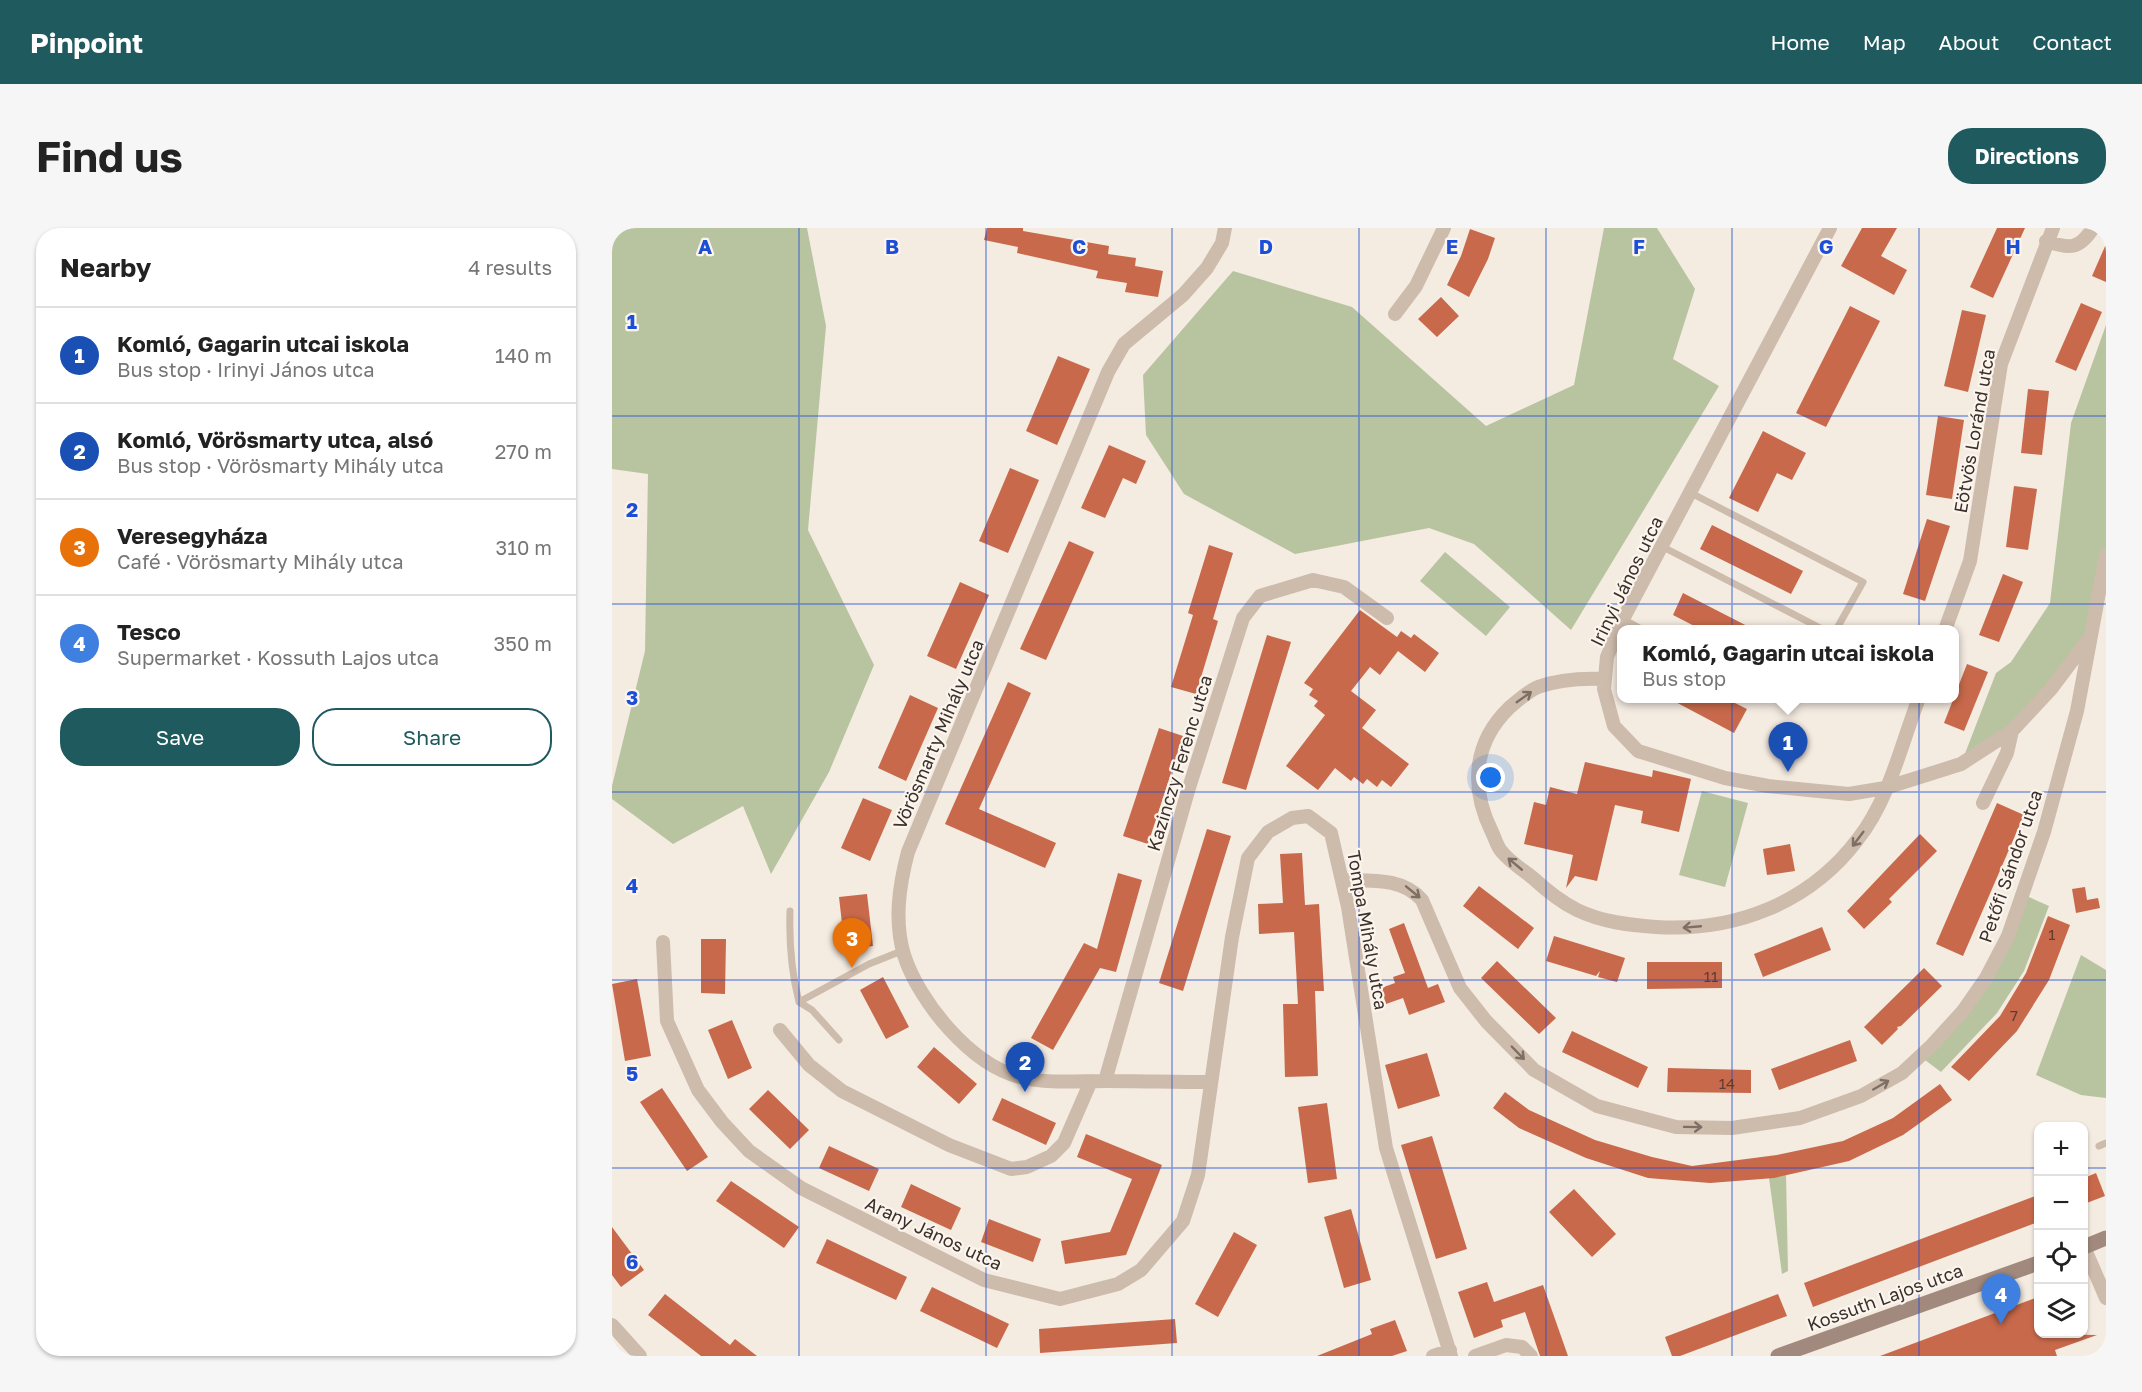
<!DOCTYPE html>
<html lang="en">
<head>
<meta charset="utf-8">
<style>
  :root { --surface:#fff; --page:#f6f6f6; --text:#222; --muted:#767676; --line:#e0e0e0; --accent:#1f5a5e }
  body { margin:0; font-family:"Golos Text",sans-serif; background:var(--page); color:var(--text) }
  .controls { position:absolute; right:18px; bottom:18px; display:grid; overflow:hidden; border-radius:12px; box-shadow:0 2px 4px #0004 }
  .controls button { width:54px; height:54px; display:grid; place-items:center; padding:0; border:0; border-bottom:2px solid var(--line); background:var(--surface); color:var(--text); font:30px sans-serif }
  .you { position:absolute; left:879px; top:550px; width:21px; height:21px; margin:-15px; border:4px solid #fff; border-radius:50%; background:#1a73e8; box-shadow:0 0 0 9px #1a73e833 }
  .badge { display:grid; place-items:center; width:39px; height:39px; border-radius:50%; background:var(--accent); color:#fff; font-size:20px; font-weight:700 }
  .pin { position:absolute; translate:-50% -50px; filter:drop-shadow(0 2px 3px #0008) }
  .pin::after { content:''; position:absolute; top:32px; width:21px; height:18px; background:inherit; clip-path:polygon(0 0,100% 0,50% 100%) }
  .popup { position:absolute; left:1005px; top:397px; width:342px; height:78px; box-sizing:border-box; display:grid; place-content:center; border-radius:12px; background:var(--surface); filter:drop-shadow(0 2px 4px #0005); font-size:20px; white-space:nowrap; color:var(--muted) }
  .popup b { font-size:22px; color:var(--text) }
  .popup::after { content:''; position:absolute; left:50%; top:100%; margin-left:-12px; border:12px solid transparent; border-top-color:var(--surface) }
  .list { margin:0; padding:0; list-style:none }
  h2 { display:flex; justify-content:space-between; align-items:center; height:78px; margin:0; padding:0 24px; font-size:26px }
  h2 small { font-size:20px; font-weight:400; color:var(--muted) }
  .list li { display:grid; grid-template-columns:39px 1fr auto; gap:18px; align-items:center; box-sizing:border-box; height:96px; padding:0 24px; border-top:2px solid var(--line) }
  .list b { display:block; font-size:22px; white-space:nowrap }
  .list p { margin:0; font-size:20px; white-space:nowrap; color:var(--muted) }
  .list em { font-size:20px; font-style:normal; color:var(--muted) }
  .actions { display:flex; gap:12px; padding:18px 24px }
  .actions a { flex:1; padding:14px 0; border:2px solid var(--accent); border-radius:24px; text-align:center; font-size:21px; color:var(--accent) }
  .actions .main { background:var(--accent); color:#fff }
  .icon { flex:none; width:33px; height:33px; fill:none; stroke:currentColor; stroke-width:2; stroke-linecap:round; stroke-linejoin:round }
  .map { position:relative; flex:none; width:1494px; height:1128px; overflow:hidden; border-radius:24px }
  header { display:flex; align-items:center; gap:36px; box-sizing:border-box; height:84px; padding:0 30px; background:var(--accent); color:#fff }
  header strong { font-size:28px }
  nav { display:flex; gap:33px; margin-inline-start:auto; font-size:21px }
  .intro { display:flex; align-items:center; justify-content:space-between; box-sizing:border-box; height:144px; padding:0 36px }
  h1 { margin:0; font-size:42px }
  .button { padding:15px 27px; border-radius:24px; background:var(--accent); color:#fff; font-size:21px; font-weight:700 }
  main { display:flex; gap:36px; padding:0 36px }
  aside { flex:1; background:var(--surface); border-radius:24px; box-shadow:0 2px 4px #0004 }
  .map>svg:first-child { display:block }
  .green { fill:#b8c4a0 }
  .building { fill:#c8694b }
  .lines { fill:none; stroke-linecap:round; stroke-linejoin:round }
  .service { stroke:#cdbbac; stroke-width:7 }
  .minor { stroke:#cdbbac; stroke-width:14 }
  .secondary { stroke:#a18a7d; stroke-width:15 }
  .oneway { stroke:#7d6f65 }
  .grid { fill:none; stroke:#1d4ed8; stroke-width:1.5; stroke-opacity:0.55 }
  .labels { text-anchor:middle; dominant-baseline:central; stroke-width:4.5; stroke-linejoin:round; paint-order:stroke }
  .number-label { font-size:15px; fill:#5e3e33 }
  .street-label { font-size:18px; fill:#3b302b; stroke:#fbf5ee }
  .grid-label { font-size:20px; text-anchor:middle; font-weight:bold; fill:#1d4ed8; stroke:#fbf5ee; stroke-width:4.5; stroke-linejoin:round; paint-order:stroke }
</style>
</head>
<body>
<header>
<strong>Pinpoint</strong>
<nav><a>Home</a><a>Map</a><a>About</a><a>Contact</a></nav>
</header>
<div class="intro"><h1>Find us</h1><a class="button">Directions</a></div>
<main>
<aside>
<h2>Nearby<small>4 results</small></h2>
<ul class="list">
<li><span class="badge" style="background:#1a4fb4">1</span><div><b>Komló, Gagarin utcai iskola</b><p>Bus stop · Irinyi János utca</p></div><em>140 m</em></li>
<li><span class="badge" style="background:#1a4fb4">2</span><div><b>Komló, Vörösmarty utca, alsó</b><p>Bus stop · Vörösmarty Mihály utca</p></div><em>270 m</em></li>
<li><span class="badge" style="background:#e8710a">3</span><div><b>Veresegyháza</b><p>Café · Vörösmarty Mihály utca</p></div><em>310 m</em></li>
<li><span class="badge" style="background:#3f7fe0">4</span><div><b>Tesco</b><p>Supermarket · Kossuth Lajos utca</p></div><em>350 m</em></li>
</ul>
<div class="actions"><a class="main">Save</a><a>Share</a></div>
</aside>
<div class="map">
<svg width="1494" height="1128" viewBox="0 0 1494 1128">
  <rect width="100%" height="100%" fill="#f4ebe1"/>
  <path class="green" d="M0 0H195L214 98 196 302 262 437 217 544 159 646 131 578 61 616 0 571V558L33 423 36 246 0 241Z
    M992 0H1045L1083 61 1061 131 1107 158 959 402 862 316 817 300 683 326 572 266 534 207 531 147 621 43 740 79 874 198 962 157Z
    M1494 97V327L1476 411 1400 503 1349 536 1384 445 1399 434 1438 375 1459 195Z
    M833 324 898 379 874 408 808 353Z
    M1090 563 1136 575 1113 659 1067 647Z
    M1410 666 1437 678 1412 743 1385 785 1329 844 1309 829 1351 783Z
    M1469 727 1494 742V870L1469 867 1424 847Z
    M1174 947 1176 1043 1170 1046 1157 950Z"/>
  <path class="building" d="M375 0H411V3L497 18 496 26 524 30 523 38 551 43 546 69 513 64 515 55 484 50 486 43 405 25 406 19 372 12Z
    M1250 0H1285L1269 28 1295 42 1282 67 1229 38Z
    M1385 0H1413L1381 70 1358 59Z
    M858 1 883 10 876 31 857 69 835 57 849 28Z
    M1494 16V54L1480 48Z
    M829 69 847 88 825 109 806 91Z
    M1469 75 1490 84 1464 143 1443 134Z
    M1238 78 1268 93 1214 199 1184 185Z
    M1350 82 1374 87 1356 164 1332 158Z
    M446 128 478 141 445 217 414 203Z
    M1416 161 1437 163 1430 227 1409 225Z
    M1326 188 1352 192 1340 271 1314 267Z
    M1151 203 1194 225 1180 252 1165 245 1146 284 1117 270Z
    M497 217 534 233 524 256 511 250 493 290 469 280Z
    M398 240 427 252 396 325 367 313Z
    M1402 258 1425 261 1416 322 1394 319Z
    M1315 291 1338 298 1313 373 1291 366Z
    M1100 297 1191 343 1179 366 1088 321Z
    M457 313 482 324 434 432 408 421Z
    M597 317 621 325 601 391 606 393 584 466 559 459 581 387 576 385Z
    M1391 346 1411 354 1387 414 1367 407Z
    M348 354 377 367 344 441 315 428Z
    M1071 365 1143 402H1090L1061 387Z
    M748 382 785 409 789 403 799 410 802 406 827 425 813 444 786 423 768 447 758 439 739 463 764 482 750 500 797 536 779 559 770 552 765 559 755 551 751 556 742 549 739 553 723 540 706 562 674 538 713 487 702 478 706 473 697 467 701 461 692 455Z
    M655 407 679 414 634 562 610 555Z
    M1355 436 1376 444 1352 503 1332 495Z
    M396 454 419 465 367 581 444 615 433 640 333 596Z
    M298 467 326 480 294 553 266 540Z
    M1058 471H1115L1135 481 1122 505Z
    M547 500 571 508 536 616 511 608Z
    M973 534 1040 549 1041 542 1079 551 1067 604 1029 595 1031 583 1003 577 985 653 963 648 954 660 961 627 912 616 922 574 934 577 938 559 965 566Z
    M251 570 280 582 258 633 229 620Z
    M1385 575 1412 587 1351 728 1324 716Z
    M595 601 619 608 571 763 547 755Z
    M1308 606 1325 623 1277 671 1280 674 1252 701 1235 683Z
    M1178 616 1183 643 1155 647 1151 621Z
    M690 625 693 677 707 676 712 763H703L706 848 673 849 671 776H686L682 704 647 706 646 676 671 675 668 626Z
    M506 645 530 652 504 744 488 740 441 822 419 810 472 715 485 721Z
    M867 658 922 700 906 721 851 678Z
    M1473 659 1475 672 1486 670 1488 680 1464 685 1460 661Z
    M255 666 261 718 233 722 227 669Z
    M1436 688 1458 697 1437 752 1405 803 1357 853 1339 839 1388 788 1414 745Z
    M792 695 816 760 826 756 833 774 797 787 791 770 774 776 769 760 783 755 781 749 793 745 777 701Z
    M1210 699 1219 722 1151 749 1142 726Z
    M942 708 1013 730 1005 754 986 749 988 743 984 748 934 733Z
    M89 711H114L113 766 89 765Z
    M885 733 944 790 927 806 869 750Z
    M1035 734H1110V760L1035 761Z
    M1312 740 1330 758 1289 798 1285 799 1286 801 1270 817 1252 799Z
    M271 749 297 799 274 811 248 762Z
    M25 751 39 828 13 833 0 756Z
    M120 792 140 840 116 851 96 802Z
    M960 803 1036 839 1026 860 950 824Z
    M1238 812 1245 833 1167 862 1159 841Z
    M322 819 365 856 347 876 305 839Z
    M815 825 828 868 786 881 773 837Z
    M1056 840 1139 842V865L1055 864Z
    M1328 856 1340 872 1291 907 1237 933 1162 950 1098 955 1036 950 974 930 907 900 881 880 893 864 917 882 983 912 1040 929 1080 938 1165 927 1231 913 1281 890Z
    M50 860 96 929 75 943 28 874Z
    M156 862 197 902 178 921 137 881Z
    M390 870 444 895 434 917 380 892Z
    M715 875 725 951 696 955 686 879Z
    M474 906 550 937 514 1027 453 1036 449 1013 498 1004 520 951 465 929Z
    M820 908 855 1021 824 1031 789 917Z
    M217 918 267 941 257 963 207 940Z
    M1484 945 1493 968 1472 976V950Z
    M119 953 187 999 172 1020 104 973Z
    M299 956 349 980 339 1002 289 979Z
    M962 961 1004 1006 980 1029 937 984Z
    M1426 967V994L1201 1079 1192 1055Z
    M739 981 759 1052 732 1060 712 989Z
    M377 991 429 1011 421 1034 369 1014Z
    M0 999 32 1042 9 1059 0 1047Z
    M622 1004 645 1017 606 1089 583 1076Z
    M215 1011 295 1049 284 1072 204 1035Z
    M875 1054 882 1074 931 1057 956 1128H928L913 1084 889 1092 891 1099 862 1110 846 1064Z
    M320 1059 397 1096 385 1120 308 1083Z
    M53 1066 118 1117 123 1111 145 1128H89L36 1087Z
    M1166 1066 1175 1088 1068 1128H1060L1053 1109Z
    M1426 1069V1106L1485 1107 1443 1122 1445 1128H1268Z
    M563 1091 565 1115 428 1125 427 1101Z
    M783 1092 795 1123 780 1128H705L760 1106 758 1101Z"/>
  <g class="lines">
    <path class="service" d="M1079 265 1251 354 1224 402
      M1049 318 1212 402
      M1011 391 1031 402
      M178 683C177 715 179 743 187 774L200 782 227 812
      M187 774 257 736 292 722
      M1487 918 1494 915"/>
    <path class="minor" d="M1218 0 1011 391 995 429 992 461 1002 498 1026 523 1113 550 1156 558 1237 566 1273 560 1349 536 1400 503 1439 461 1475 413
      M1434 13C1457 21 1467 22 1481 0
      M783 86 804 58 832 0
      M1333 402 1358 333 1389 136 1441 0
      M993 451C971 450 948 451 926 459 916 463 905 473 897 480 861 515 858 560 880 604 883 610 885 619 890 624 898 634 911 642 921 650 934 662 949 674 965 682 990 694 1017 697 1044 699 1123 704 1198 675 1246 611 1277 572 1289 517 1307 470
      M1371 575 1395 525 1400 503
      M730 652C758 653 790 649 810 672L848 760 874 793 922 842 985 878 1064 899 1120 900 1188 890 1249 868 1290 845 1320 817 1351 783 1374 750 1396 708 1432 604 1465 483 1494 327
      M51 714 55 793 86 862 110 894 137 923 189 960 372 1052 448 1071 506 1056 529 1042 571 993 586 947 620 709 636 630 656 604 680 590 696 588 719 605 736 679 774 920 839 1128
      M168 802 197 837 230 863 337 917 399 941 415 939 439 928 452 915 479 853
      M493 853 576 563 631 390 648 368 701 352 732 359 775 390
      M598 854C563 854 528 853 494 853 465 853 436 856 408 849 359 837 307 774 292 727 282 693 287 658 296 624L496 144 512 116 571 67 595 40 610 15 613 0
      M1472 1019 1494 1070
      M0 1097 28 1128
      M821 1128 838 1122
      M863 1128 894 1117 910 1119 919 1128"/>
    <path class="secondary" d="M1472 1019 1494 1010
      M1166 1128 1426 1035"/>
  </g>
  <defs><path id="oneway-shaft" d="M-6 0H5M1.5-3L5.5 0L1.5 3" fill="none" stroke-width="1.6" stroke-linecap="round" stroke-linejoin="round" transform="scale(1.5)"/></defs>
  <g class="oneway">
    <use href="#oneway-shaft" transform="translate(912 469) rotate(-35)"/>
    <use href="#oneway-shaft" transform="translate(1246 611) rotate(127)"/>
    <use href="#oneway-shaft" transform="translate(903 636) rotate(-140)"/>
    <use href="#oneway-shaft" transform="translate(801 664) rotate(39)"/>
    <use href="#oneway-shaft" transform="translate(1080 699) rotate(175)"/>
    <use href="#oneway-shaft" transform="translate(906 825) rotate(46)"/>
    <use href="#oneway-shaft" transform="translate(1269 857) rotate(-30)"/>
    <use href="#oneway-shaft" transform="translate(1081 899) rotate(1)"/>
  </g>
  <path class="grid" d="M187 0V1128M374 0V1128M560 0V1128M747 0V1128M934 0V1128M1120 0V1128M1307 0V1128M0 188H1494M0 376H1494M0 564H1494M0 752H1494M0 940H1426M1472 940H1494"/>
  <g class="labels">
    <g class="number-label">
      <text x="1440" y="706">1</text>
      <text x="1099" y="748">11</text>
      <text x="1402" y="787">7</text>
      <text x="1115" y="855">14</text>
    </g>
    <g class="street-label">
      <text transform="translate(1362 203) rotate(-80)">Eötvös Loránd utca</text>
      <text transform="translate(1014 353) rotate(-64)">Irinyi János utca</text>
      <text transform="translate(326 506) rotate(-67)">Vörösmarty Mihály utca</text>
      <text transform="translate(567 535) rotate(-73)">Kazinczy Ferenc utca</text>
      <text transform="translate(1398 638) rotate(-71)">Petőfi Sándor utca</text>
      <text transform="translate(756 702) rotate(80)">Tompa Mihály utca</text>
      <text transform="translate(322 1005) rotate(25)">Arany János utca</text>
      <text transform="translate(1273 1069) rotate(-20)">Kossuth Lajos utca</text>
    </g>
  </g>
  <g class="grid-label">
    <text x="93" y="26">A</text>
    <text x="280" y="26">B</text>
    <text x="467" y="26">C</text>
    <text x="654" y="26">D</text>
    <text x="840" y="26">E</text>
    <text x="1027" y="26">F</text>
    <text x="1214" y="26">G</text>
    <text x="1401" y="26">H</text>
    <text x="20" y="101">1</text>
    <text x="20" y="289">2</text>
    <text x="20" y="477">3</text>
    <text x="20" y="665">4</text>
    <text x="20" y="853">5</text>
    <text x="20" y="1041">6</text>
  </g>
</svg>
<div class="controls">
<button>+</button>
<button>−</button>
<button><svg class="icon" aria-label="locate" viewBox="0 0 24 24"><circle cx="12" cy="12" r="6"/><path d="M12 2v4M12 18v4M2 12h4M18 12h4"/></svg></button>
<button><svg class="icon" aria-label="layers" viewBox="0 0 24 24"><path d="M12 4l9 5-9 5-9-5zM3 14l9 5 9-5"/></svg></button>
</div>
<div class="you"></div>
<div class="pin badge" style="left:1176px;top:544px;background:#1a4fb4">1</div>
<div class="popup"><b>Komló, Gagarin utcai iskola</b>Bus stop</div>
<div class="pin badge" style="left:413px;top:864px;background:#1a4fb4">2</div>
<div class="pin badge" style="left:240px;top:740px;background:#e8710a">3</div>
<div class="pin badge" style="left:1389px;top:1096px;background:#3f7fe0">4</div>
</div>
</main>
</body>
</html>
